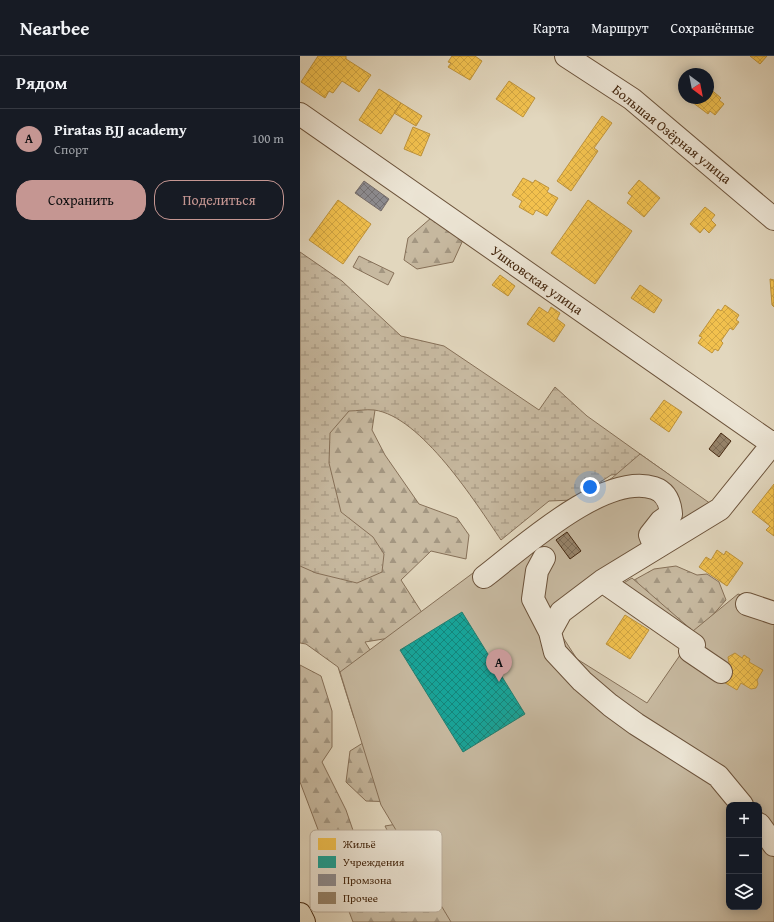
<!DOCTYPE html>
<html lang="ru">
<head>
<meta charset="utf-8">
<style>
  :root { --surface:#171b24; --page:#20242c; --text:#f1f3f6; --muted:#9ea1a6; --line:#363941; --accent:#c59692 }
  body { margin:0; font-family:"Gentium Book Plus",serif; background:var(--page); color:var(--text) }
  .controls { position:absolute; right:12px; bottom:12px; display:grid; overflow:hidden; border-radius:8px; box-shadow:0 2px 10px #0003 }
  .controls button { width:36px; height:36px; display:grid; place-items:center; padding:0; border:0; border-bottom:1px solid var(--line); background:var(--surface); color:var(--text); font:20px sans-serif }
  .compass { position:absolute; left:378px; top:12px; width:36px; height:36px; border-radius:50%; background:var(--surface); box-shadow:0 2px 10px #0003; rotate:148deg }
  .you { position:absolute; left:290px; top:431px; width:14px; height:14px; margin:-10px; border:3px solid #fff; border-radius:50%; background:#1a73e8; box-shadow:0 0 0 6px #1a73e833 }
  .badge { display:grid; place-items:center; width:26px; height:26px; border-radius:50%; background:var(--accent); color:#111; font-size:13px; font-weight:700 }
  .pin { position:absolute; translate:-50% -33px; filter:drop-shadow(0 1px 2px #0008) }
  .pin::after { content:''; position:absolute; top:21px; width:14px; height:12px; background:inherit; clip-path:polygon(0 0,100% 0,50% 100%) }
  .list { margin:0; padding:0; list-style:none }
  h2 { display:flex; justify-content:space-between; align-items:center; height:52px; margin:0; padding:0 16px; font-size:17px }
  h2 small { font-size:13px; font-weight:400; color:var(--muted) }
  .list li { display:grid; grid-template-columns:26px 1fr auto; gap:12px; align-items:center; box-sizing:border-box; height:60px; padding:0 16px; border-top:1px solid var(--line) }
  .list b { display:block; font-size:15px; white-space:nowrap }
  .list p { margin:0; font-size:13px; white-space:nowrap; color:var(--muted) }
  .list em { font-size:13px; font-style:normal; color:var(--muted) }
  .actions { display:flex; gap:8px; padding:12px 16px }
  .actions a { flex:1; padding:9px 0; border:1px solid var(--accent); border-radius:16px; text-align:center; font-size:14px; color:var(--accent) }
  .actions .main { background:var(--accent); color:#111 }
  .icon { flex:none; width:22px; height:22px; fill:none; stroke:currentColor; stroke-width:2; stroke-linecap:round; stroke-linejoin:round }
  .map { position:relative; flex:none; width:474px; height:866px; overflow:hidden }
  header { display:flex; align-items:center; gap:24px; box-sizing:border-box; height:56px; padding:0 20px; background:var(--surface); border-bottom:1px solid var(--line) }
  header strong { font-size:19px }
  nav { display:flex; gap:22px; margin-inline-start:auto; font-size:14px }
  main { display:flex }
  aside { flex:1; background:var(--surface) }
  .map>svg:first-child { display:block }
  .forest { fill:url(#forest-firs); stroke:#867058 }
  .wetland { fill:url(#wetland-marsh); stroke:#867058 }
  .pitch { fill:#c7b9a0; stroke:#867058; fill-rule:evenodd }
  .homes { fill:url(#homes-cross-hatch); stroke:#be933b }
  .public { fill:url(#public-cross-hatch); stroke:#247e6f }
  .industry { fill:url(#industry-cross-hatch); stroke:#776e6b }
  .building { fill:url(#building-cross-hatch); stroke:#44270f }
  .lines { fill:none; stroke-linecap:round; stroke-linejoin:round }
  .minor-casing { stroke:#6c533b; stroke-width:24 }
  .major-casing { stroke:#44270f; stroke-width:24 }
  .minor { stroke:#ece5d5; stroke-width:22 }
  .major { stroke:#e2d7be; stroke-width:22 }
  .labels { text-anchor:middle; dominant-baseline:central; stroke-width:4; stroke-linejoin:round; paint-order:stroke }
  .street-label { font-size:14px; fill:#44270f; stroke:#ece5d5 }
  .key { fill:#ece5d5; stroke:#baac9a; stroke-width:1 }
  .key-label { font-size:11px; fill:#44270f }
</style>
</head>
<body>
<header>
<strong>Nearbee</strong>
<nav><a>Карта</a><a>Маршрут</a><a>Сохранённые</a></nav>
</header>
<main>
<aside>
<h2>Рядом<small></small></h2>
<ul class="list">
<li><span class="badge">A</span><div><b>Piratas BJJ academy</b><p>Спорт</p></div><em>100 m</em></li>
</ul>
<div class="actions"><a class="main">Сохранить</a><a>Поделиться</a></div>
</aside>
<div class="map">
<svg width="474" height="866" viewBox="0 0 474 866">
  <defs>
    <pattern id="forest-firs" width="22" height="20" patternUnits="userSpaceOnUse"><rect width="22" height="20" fill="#c7b9a0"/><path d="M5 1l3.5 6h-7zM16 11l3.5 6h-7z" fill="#a39681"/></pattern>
    <pattern id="wetland-marsh" width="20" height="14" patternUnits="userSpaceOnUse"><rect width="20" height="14" fill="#c7b9a0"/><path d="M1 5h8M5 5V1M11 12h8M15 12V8" fill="none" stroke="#a39681"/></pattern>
    <pattern id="homes-cross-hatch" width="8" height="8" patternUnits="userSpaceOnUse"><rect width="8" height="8" fill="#f2c14e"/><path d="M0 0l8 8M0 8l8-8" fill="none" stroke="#d1a643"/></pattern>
    <pattern id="public-cross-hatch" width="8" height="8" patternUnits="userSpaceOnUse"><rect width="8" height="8" fill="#17a398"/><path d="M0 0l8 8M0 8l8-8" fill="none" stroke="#16857a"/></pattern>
    <pattern id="industry-cross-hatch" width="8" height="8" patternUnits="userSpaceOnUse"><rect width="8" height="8" fill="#8d8d92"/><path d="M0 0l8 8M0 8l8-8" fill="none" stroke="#757376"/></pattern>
    <pattern id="building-cross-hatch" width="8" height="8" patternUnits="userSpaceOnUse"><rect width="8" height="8" fill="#96836a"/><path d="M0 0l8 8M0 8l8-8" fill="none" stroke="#7c6b56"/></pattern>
  </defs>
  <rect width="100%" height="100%" fill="#e2d7be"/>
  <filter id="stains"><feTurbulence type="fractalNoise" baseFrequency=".005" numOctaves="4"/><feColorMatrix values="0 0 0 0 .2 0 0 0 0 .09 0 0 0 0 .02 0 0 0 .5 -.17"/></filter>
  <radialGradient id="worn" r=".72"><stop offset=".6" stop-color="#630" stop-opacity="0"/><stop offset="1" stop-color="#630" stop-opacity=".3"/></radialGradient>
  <path class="forest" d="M131 162 163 184 153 206 117 213 104 204 108 182Z
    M59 200 94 217 88 229 53 211Z
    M0 293 75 354 72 374 85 399 119 448 157 462 169 479 166 503 131 495 101 524 128 566 114 578 65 586 112 660 97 746 66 745 46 726 50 695 74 680 54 662 38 611 6 588 0 587V457L5 424Z
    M376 510 397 519 407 518 419 526 426 544 395 579 327 528 354 513Z
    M0 609 21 620 32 655V691L22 706 46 754 56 783 104 845 121 839 106 803 92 784 85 770 103 767 232 866H53L0 726Z"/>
  <path class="wetland" d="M0 196 42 225 101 280 144 290 239 354 255 331 287 360 371 420 348 415 311 419 273 444 249 445 201 484C176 447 121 360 74 354 66 353 57 355 49 355L30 377 29 407 41 456 73 481 84 498 82 516 57 527 16 517 0 510Z"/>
  <path class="pitch" d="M340 398 411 448 249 560 277 603 347 647 387 589 310 535 332 522 393 575 438 538 474 549V866H151L81 749 40 616 255 456 312 422ZM429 749H459V851H429Z"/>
  <path class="homes" d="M18 0H46V3L71 19 59 36 42 25 33 37 29 35 25 42 1 26Z
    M152 0H175L182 5 170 24 148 11 151 7 148 6Z
    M450 0H467L460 8Z
    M209 25 235 42 223 61 196 43Z
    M408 31 421 42 419 44 424 48 415 59 410 55 408 58 392 46 394 43 393 42H408Z
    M79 33 101 47 81 78 59 64Z
    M101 47 122 60 116 70 94 57Z
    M302 60 312 67 294 92 298 95 271 135 257 125Z
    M113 71 130 78 121 100 104 93Z
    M223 122 233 127 235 124 249 132 247 136 258 142 247 160 236 154 233 159 219 151 222 145 212 139Z
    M339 124 360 142 344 161 327 147 332 140 328 137Z
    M38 144 71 168 43 208 9 184Z
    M288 144 332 175 295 228 251 197Z
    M405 151 415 159 411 164 416 169 409 177 404 172 400 177 390 168Z
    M200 219 215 230 208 240 192 229Z
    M470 223 474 224V251L472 249Z
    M340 229 362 244 354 257 331 242Z
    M425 249 439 259 436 264 439 266 433 274 430 272 421 285 423 287 418 295 415 293 412 297 398 287 402 281 399 280 418 253 421 255Z
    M239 251 248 257 251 251 260 257 257 263 265 269 254 286 227 268Z
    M364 344 382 356 369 376 350 363Z
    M474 428V480L466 474 470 470 452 456Z
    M417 494 424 499 426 495 443 507 427 530 399 511 406 501 411 504Z
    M325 559 349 574 330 603 306 588Z
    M435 597 442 602 444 599 450 603 449 606 463 614 457 624 458 628 456 632 451 633 441 627 437 634 422 625 424 616 429 607 428 601Z"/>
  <path class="public" d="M162 556 225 658 163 696 100 594Z"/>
  <path class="industry" d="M64 125 89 143 81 155 55 137Z"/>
  <path class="building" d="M421 377 431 385 419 401 409 393Z
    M267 476 281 495 270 503 256 484Z"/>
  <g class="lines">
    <g class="minor-casing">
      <path id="minor" d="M266 0 332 43 474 163
        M0 58 474 389
        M244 502 237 515 233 543 250 576 255 596 282 625 310 649 336 668 418 720 442 749
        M184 521C222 492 304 416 354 432 366 436 370 446 371 458L361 465 350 479 355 492
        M302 525 394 589 390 595 421 616
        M447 548 474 557
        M250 576 261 556 302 525 420 453 474 386
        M459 768 474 789"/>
    </g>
    <g class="major-casing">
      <path id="major" d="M0 858 4 866"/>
    </g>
    <use href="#minor" class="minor"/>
    <use href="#major" class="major"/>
  </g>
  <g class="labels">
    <g class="street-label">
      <text transform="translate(372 78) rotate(39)">Большая Озёрная улица</text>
      <text transform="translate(237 224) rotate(35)">Ушковская улица</text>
    </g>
  </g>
  <rect x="10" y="774" width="132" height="82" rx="6" class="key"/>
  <rect x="18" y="782" width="18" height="12" fill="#f2c14e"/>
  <rect x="18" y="800" width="18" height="12" fill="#17a398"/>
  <rect x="18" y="818" width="18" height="12" fill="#8d8d92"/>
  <rect x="18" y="836" width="18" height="12" fill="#96836a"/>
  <g class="key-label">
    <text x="43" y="792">Жильё</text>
    <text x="43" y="810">Учреждения</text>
    <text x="43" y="828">Промзона</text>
    <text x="43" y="846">Прочее</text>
  </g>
  <rect width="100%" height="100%" filter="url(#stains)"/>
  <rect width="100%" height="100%" fill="url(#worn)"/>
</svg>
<div class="controls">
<button>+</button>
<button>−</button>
<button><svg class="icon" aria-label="layers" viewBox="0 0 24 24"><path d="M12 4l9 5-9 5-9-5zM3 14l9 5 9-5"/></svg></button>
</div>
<svg class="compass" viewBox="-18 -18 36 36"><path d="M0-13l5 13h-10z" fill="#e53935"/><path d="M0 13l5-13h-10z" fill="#9ea1a6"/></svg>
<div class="you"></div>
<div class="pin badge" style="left:199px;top:626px">A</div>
</div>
</main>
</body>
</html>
